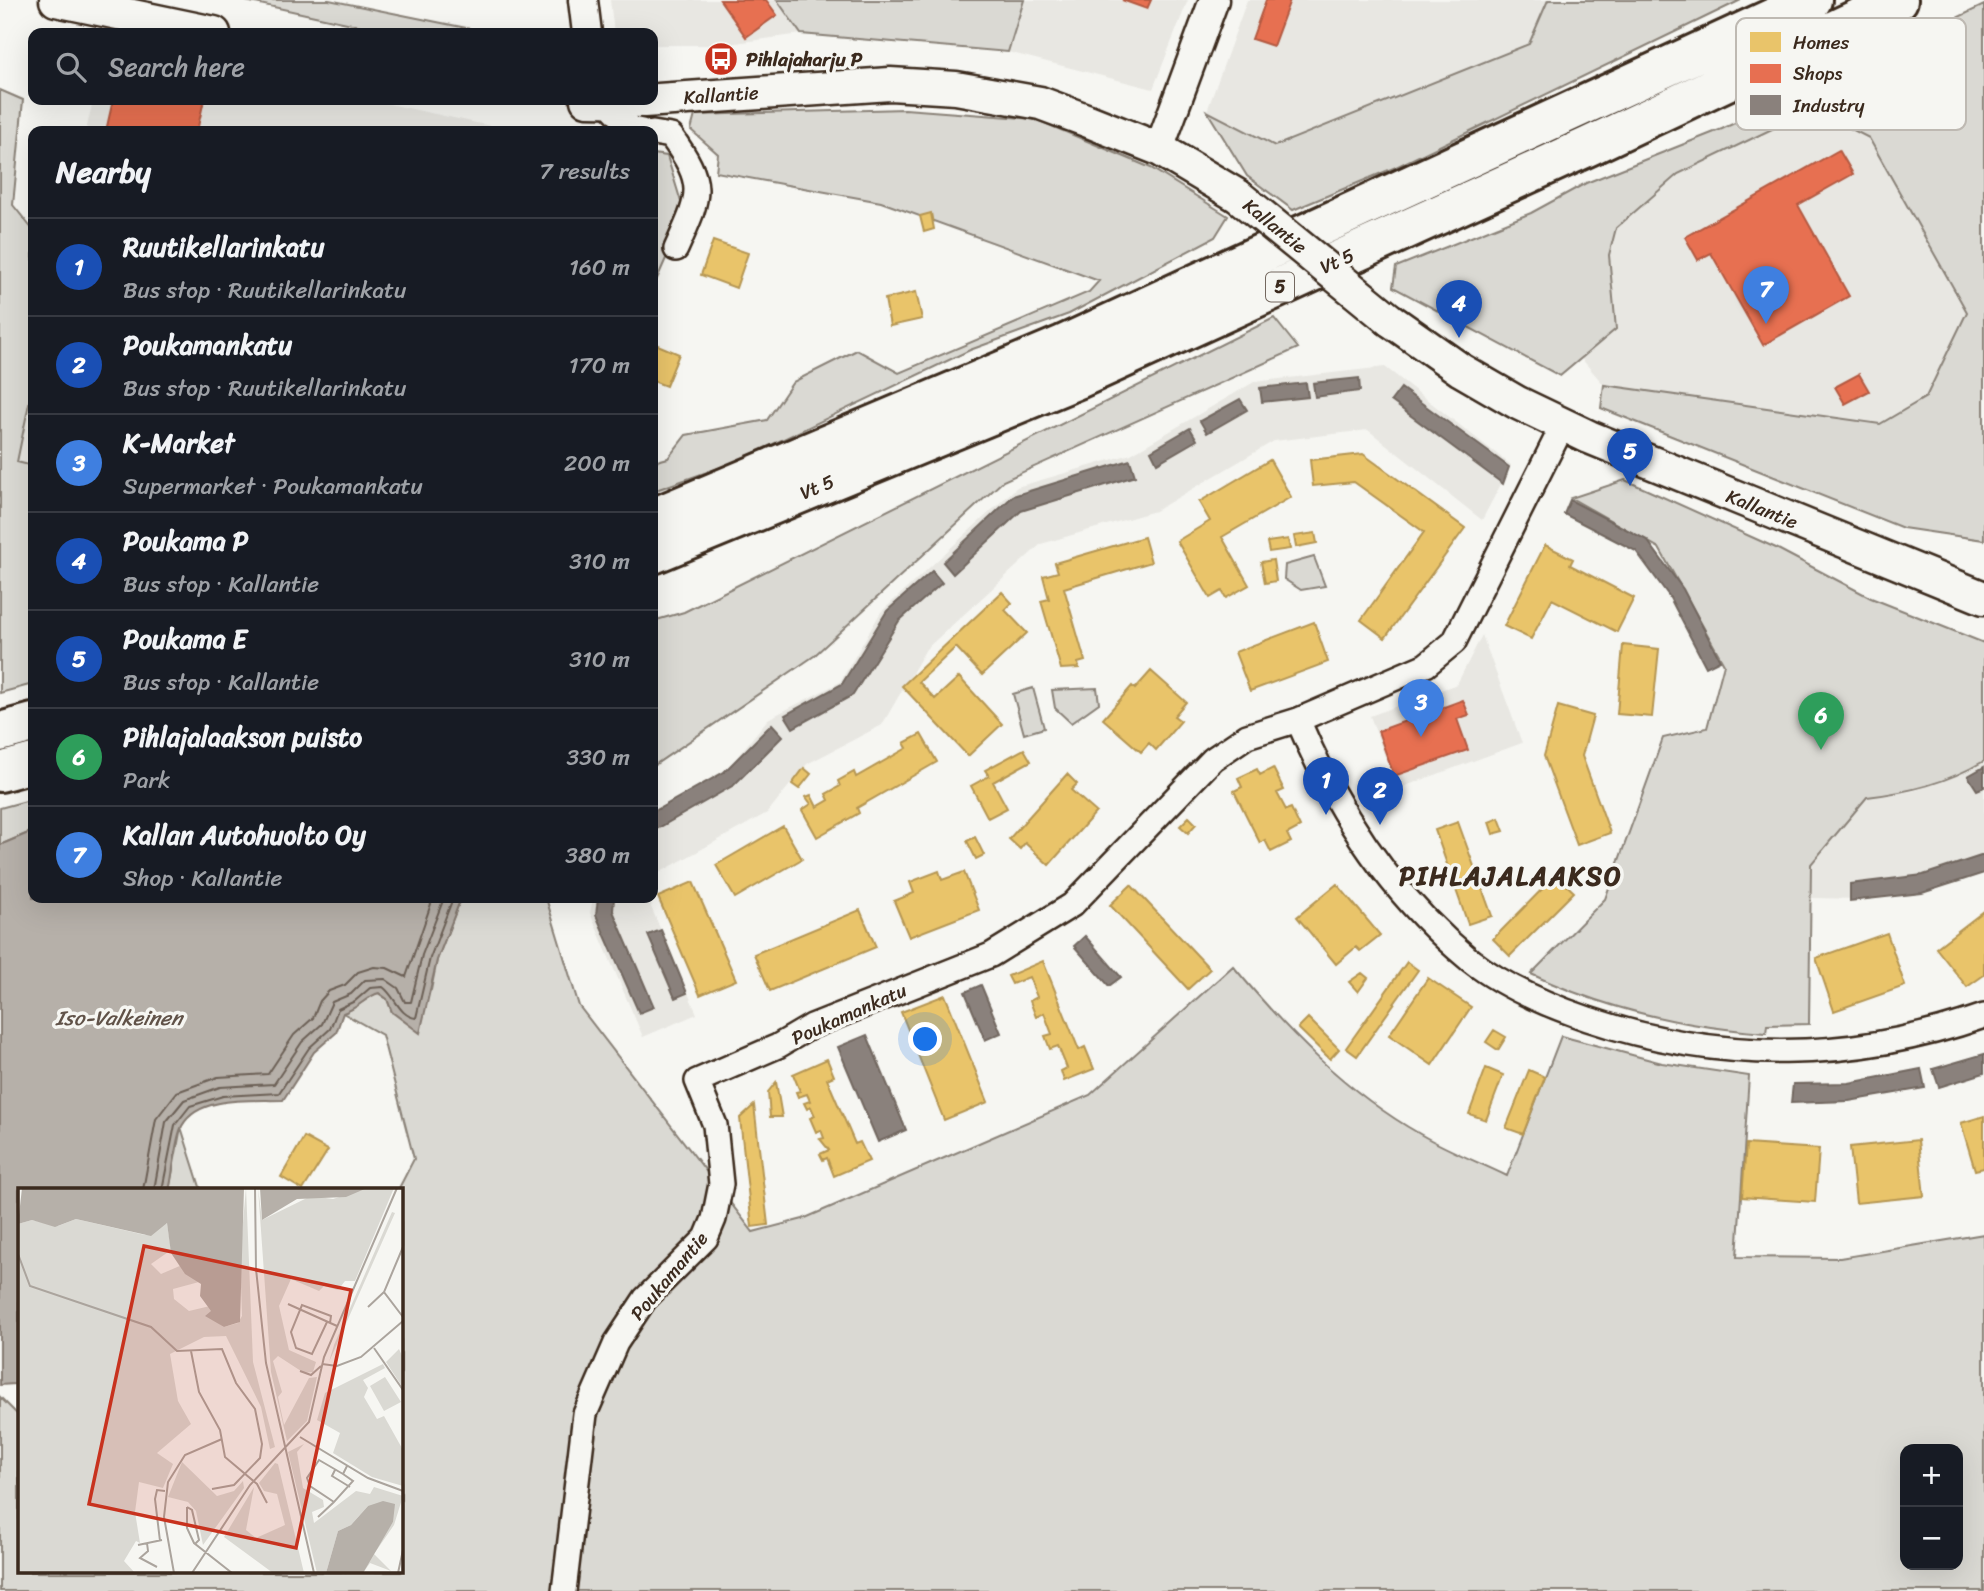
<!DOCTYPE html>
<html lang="en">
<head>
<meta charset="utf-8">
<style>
  :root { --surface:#171b24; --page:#20242c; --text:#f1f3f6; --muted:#9ea1a6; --line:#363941; --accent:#d93025 }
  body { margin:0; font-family:Sriracha,sans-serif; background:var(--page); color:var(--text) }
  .controls { position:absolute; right:21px; bottom:21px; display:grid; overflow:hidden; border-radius:14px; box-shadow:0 7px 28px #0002 }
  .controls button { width:63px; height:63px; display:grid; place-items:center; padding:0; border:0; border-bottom:2px solid var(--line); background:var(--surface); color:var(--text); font:35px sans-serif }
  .you { position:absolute; left:926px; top:1040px; width:24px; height:24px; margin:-18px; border:5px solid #fff; border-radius:50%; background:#1a73e8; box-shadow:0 0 0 10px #1a73e833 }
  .badge { display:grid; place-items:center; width:46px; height:46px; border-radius:50%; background:var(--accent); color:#fff; font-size:23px; font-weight:700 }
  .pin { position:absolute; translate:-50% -58px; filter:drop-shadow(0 2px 4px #0008) }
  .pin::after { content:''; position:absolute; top:37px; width:24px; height:21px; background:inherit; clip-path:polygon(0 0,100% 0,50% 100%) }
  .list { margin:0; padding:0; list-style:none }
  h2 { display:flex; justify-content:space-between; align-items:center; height:91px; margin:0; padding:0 28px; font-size:30px }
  h2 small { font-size:23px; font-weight:400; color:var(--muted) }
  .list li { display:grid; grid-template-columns:46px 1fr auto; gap:21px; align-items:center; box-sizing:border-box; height:98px; padding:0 28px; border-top:2px solid var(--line) }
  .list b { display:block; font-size:26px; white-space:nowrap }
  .list p { margin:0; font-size:23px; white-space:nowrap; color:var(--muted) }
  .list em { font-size:23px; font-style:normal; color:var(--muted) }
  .icon { flex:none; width:38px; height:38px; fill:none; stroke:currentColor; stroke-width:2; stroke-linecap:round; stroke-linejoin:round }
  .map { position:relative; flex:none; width:1984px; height:1591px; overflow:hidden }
  .search { position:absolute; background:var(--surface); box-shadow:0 7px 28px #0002; left:28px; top:28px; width:630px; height:77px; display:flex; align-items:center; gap:18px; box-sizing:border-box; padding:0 24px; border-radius:14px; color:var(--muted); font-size:26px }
  .panel { position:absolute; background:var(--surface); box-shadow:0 7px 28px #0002; left:28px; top:126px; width:630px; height:777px; border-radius:14px }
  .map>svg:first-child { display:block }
  .built { fill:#e8e7e2 }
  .green { fill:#dad9d3; stroke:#8a8278; stroke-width:2; fill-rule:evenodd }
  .water { fill:#b6b0a9; stroke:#857a71; stroke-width:2 }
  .homes { fill:#e9c46a; stroke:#b59653; stroke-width:2 }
  .shops { fill:#e76f51; stroke:#b35a42; stroke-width:2 }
  .industry { fill:#8a817c; stroke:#726760; stroke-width:2 }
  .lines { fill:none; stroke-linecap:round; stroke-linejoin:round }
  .shore { stroke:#6c6056; stroke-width:2 }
  .minor-casing { stroke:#3b2a1e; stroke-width:28 }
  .tertiary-casing { stroke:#3b2a1e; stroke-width:33 }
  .secondary-casing { stroke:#3b2a1e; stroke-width:37 }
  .motorway-casing { stroke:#3b2a1e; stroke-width:44 }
  .minor { stroke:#f6f6f2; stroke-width:23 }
  .tertiary { stroke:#f6f6f2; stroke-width:28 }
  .secondary { stroke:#f6f6f2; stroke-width:32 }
  .motorway { stroke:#f6f6f2; stroke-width:38 }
  .secondary-bridge-casing { stroke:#3b2a1e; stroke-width:37; stroke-linecap:butt }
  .secondary-bridge { stroke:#f6f6f2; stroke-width:32 }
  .labels { text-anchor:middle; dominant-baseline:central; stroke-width:7; stroke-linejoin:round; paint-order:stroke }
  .shield { fill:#f6f6f2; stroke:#73675e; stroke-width:2 }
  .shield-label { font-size:18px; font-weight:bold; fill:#3b2a1e }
  .poi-label { font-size:19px; font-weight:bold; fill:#3b2a1e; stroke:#f6f6f2; text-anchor:start }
  .street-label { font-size:19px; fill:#3b2a1e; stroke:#f6f6f2 }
  .water-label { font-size:21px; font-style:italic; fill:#605248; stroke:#f6f6f2 }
  .district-label { font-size:26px; font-weight:bold; letter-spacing:2px; fill:#3b2a1e; stroke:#f6f6f2 }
  .inset-road { fill:none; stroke:#aba49d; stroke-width:2 }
  .view { fill:#c8321e; fill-opacity:0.15; stroke:#c8321e; stroke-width:3.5 }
  .inset-edge { fill:none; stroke:#3b2a1e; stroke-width:3.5 }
  .key { fill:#f6f6f2; stroke:#beb9b2; stroke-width:2 }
  .key-label { font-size:19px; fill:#3b2a1e }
</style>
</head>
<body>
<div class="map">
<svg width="1984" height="1591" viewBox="0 0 1984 1591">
  <rect width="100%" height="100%" fill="#f6f6f2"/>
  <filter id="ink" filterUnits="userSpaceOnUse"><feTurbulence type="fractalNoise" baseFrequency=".0143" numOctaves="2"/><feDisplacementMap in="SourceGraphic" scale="14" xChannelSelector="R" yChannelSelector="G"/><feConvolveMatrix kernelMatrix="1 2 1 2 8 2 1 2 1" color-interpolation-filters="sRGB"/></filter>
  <g filter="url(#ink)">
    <path class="built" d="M610 0H777L801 34 721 45H653V33H614Z
      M1024 0H1188L1153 89 1008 52Z
      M1247 0H1548L1529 44 1275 146 1207 111Z
      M93 100H371L513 131H86Z
      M1832 119 1869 138 1968 312 1926 397 1880 424 1604 385 1580 357 1616 329 1609 255 1616 228 1678 174 1774 128Z
      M1385 367 1511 465 1482 520 1368 430 1274 441 1155 511 1041 544 926 649 882 725 807 764 767 813 657 874 653 897V811L728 768 768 719 840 682 881 612 1017 487 1131 454 1254 382Z
      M33 384V466L17 462Z
      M1482 635 1522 743 1397 789 1370 716 1457 684Z
      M1984 761V873L1958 883 1902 895 1860 899 1811 898V864L1867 797 1913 791 1959 775Z
      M593 898H653L651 907 697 1014 643 1037 590 913Z"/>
    <path class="green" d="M241 0H329L491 33H393Z
      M777 0H1024L1008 52 801 34Z
      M1548 0H1741L1396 167 1293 210 1247 176 1207 111 1275 146 1529 44Z
      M1984 5V540L1903 528 1601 408 1604 385 1880 424 1926 397 1967 312 1869 138 1832 119 1774 128 1678 174 1616 228 1609 255 1616 329 1560 376 1393 287 1396 267 1531 213 1586 183 1722 129Z
      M0 90 23 100 13 205 33 230V384L17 462 33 466V684L0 693Z
      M905 109 1035 119 1151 168 1228 216 1215 237 1069 314 970 350 733 463 653 491V462L668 458 686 435 767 420 793 382 857 350 899 373 1089 292 1099 281 881 202 716 172 718 154 691 130 695 115Z
      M653 154 667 156 685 215 653 288Z
      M1274 318 1298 348 1003 481 814 656 653 766V621L684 612Z
      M1625 480 1776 548 1871 598 1984 643V761C1947 783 1909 792 1867 797L1811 864 1809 1024 1767 1025 1766 1033C1684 1027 1605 1009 1531 974L1605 899 1663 738 1707 728 1724 664 1659 548 1571 498Z
      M1314 557 1325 586 1301 590 1284 579 1285 565Z
      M1033 688 1044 728 1024 734 1013 694Z
      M1097 688 1099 703 1071 723 1055 708 1052 690Z
      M33 799V831L0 845V808Z
      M461 898H546L579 1006 753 1232 803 1219 1090 1095 1233 966C1287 1031 1346 1092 1420 1134 1447 1150 1478 1162 1507 1176L1561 1036 1662 1063 1749 1076 1737 1257 1840 1258 1984 1234V1591H0V1397L19 1416V1572H401V1190H398L414 1159 382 1035 343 1013C359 1008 366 996 378 993L387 999 392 1012 431 990 437 960ZM1905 1449H1958V1565H1905Z
      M181 1127 201 1190H169Z"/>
    <path class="water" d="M33 831V898H461L437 960 420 1033 392 1012 387 999 379 993C367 996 359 1008 343 1013L336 1033 314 1052 283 1100C252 1101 199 1095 182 1126 174 1141 174 1173 169 1190H19V1379L15 1384 0 1385V845Z"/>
    <path class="homes" d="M931 213 934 229 924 232 920 216Z
      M713 241 748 253 736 288 701 275Z
      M916 292 922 319 890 326 885 299Z
      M653 343 679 354 666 386 653 381Z
      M1363 454 1465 528 1385 638 1361 620 1424 532 1354 482 1313 486 1310 460Z
      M1270 460 1291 497 1222 537 1249 585 1226 598 1222 591 1210 598 1177 541 1210 521 1199 502Z
      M1315 533 1317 543 1296 547 1294 536Z
      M1144 537 1151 562 1064 588 1085 661 1078 663 1079 668 1061 669 1041 601 1049 599 1043 576 1058 572 1055 563Z
      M1288 539 1290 549 1269 552 1267 542Z
      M1545 545 1573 559 1570 565 1634 598 1617 632 1552 599 1531 639 1504 626Z
      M1273 560 1276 581 1265 583 1261 562Z
      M1002 592 1012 603 1005 610 1027 633 982 675 956 647 919 682 935 699 959 677 1002 724 968 756 902 686Z
      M1314 622 1328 662 1250 691 1235 652Z
      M1623 645 1659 649 1652 717 1617 714Z
      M1151 671 1186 702 1174 716 1181 721 1156 750 1149 743 1141 752 1103 719 1132 686 1135 689Z
      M1558 706 1593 716 1582 756 1610 833 1577 845 1544 756Z
      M921 734 937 762 857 808 859 813 817 837 802 810 811 804 806 797 811 795 817 807 829 800 826 794 840 786 838 781 854 772 856 777 907 748 904 743Z
      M1024 749 1031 761 993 782 1007 808 988 818 971 786 989 776 985 770Z
      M804 768 811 774 799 789 792 784Z
      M1273 768 1284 790 1277 793 1286 810 1291 808 1300 827 1287 834 1291 842 1271 852 1265 840 1260 843 1234 791 1242 787 1238 778 1257 769 1260 775Z
      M1067 774 1077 784 1071 790 1096 812 1049 865 1025 843 1020 849 1009 839Z
      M1189 817 1196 824 1188 833 1180 826Z
      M1499 818 1504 831 1493 834 1489 822Z
      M1458 822 1492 916 1468 924 1435 830Z
      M783 826 802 859 735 898 716 865Z
      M975 837 984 855 976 859 967 841Z
      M939 871 942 880 964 872 979 910 909 937 894 901 914 893 910 882Z
      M1556 875 1574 892 1510 956 1493 939Z
      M693 882 736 980 700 995 658 897Z
      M1337 884 1380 935 1360 951 1356 947 1336 964 1297 917Z
      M1131 885 1210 969 1188 989 1110 905Z
      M860 910 876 947 770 991 754 954Z
      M1984 911V975L1967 987 1936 948Z
      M1887 933 1905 986 1834 1011 1816 958Z
      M1043 961 1079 1050 1085 1047 1094 1069 1064 1081 1061 1071 1067 1068 1058 1046 1050 1049 1045 1036 1052 1034 1044 1013 1036 1017 1030 1001 1037 997 1029 977 1012 984 1008 976Z
      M1407 962 1418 970 1357 1056 1346 1048Z
      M1362 973 1368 978 1358 992 1349 982Z
      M1428 978 1471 1007 1432 1065 1389 1035Z
      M945 995 988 1102 944 1120 901 1012Z
      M1308 1018 1339 1049 1330 1059 1298 1028Z
      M1494 1030 1506 1037 1498 1050 1486 1042Z
      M827 1059 834 1076 827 1079 855 1144 860 1142 869 1161 834 1176 827 1158 823 1160 820 1154 829 1150 820 1139 824 1138 821 1130 816 1132 810 1118 815 1116 811 1107 807 1109 804 1103 810 1101 807 1094 798 1097 796 1092 800 1091 793 1074Z
      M1486 1068 1503 1075 1486 1120 1469 1114Z
      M1529 1070 1545 1077 1523 1134 1506 1128Z
      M776 1082 782 1117H770L768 1092Z
      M754 1105 768 1225 752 1227 740 1118Z
      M1984 1116V1168L1975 1170 1961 1123Z
      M304 1137 328 1150 303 1190 281 1177Z
      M1918 1140 1924 1196 1856 1203 1850 1147Z
      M1746 1144 1819 1149 1815 1202 1742 1197Z"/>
    <path class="shops" d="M720 0H766L777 15 746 37Z
      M1122 0H1151L1147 9Z
      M1266 0H1290L1273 46 1252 39Z
      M113 100H204L197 131H106Z
      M1839 150 1853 174 1798 205 1849 296 1763 345 1711 253 1698 260 1685 237Z
      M1859 374 1869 391 1845 404 1835 387Z
      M1463 700 1469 715 1457 719 1468 750 1394 776 1378 731Z"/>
    <path class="industry" d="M1359 378 1360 391 1315 397 1313 383Z
      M1306 383 1308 397 1262 402 1260 388Z
      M1401 388 1509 467 1503 484 1391 401Z
      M1240 399 1247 410 1207 433 1200 421Z
      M1190 428 1197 440 1157 463 1151 451Z
      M1130 460 1135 476 1021 511 953 574 943 562 1013 496Z
      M1570 500 1647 540 1683 589 1720 660 1706 667 1669 596 1636 551 1564 514Z
      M932 571 942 583 899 621 853 695 793 728 785 715 842 684 887 611Z
      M772 724 783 736 734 785 653 831V812L724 772Z
      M1984 767V787L1977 790 1968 776Z
      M1984 855V873L1922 893 1850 901V884L1923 875Z
      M598 898H614L613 911 654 1007 639 1013 596 915Z
      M661 930 687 993 675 998 648 935Z
      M1085 936 1121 977 1109 986 1074 946Z
      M981 985 1001 1033 985 1040 965 992Z
      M867 1035 906 1130 878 1142 838 1047Z
      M1984 1054V1073L1939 1087 1933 1069Z
      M1921 1069 1925 1088 1849 1101 1791 1103 1793 1084 1849 1083Z"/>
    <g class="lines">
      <path class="shore" d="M143 1190 156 1119 177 1092 218 1077 268 1074 294 1035 313 1018 320 1001 329 991 345 985 358 972 374 967 387 968 406 977 433 898
        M154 1190 166 1122 184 1100 220 1087 274 1084 302 1042 322 1024 332 1002 351 994 365 980 385 979 398 988 405 1002H411L422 955 444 898
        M162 1190 175 1125 190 1106 223 1096 279 1093 309 1048 330 1029 338 1009 355 1001 370 988 383 987C396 997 399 1016 416 1018L430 958 453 898"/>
      <g class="minor-casing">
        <path id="minor" d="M607 102 632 129 642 131
          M653 133 671 136C707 186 700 195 676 249
          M1298 720C1337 813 1392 896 1470 960 1504 987 1547 1005 1588 1019 1719 1063 1853 1062 1984 1016
          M564 1591 585 1414 616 1343 645 1299 706 1238 714 1219 721 1184 715 1125 697 1081 778 1046 812 1026 991 955 1072 905 1213 759 1247 736 1298 720 1426 665 1454 642 1563 425"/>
      </g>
      <g class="tertiary-casing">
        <path id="tertiary" d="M583 0 587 33
          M1159 149 1214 0"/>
      </g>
      <g class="secondary-casing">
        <path id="secondary" d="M56 0 214 33
          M587 100 644 101 890 84 956 88 1040 103 1086 120 1159 149 1238 196
          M1390 320 1461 370 1518 403 1589 437 1984 598"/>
      </g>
      <g class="motorway-casing">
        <path id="motorway" d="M653 518 1063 345 1812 0
          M653 554 1078 379 1589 146 1898 0
          M0 732 33 723
          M0 772 33 763"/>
      </g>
      <use href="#minor" class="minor"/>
      <use href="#tertiary" class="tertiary"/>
      <use href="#secondary" class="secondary"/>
      <use href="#motorway" class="motorway"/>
      <g class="secondary-bridge-casing">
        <path id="secondary-bridge" d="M1238 196 1390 320"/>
      </g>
      <use href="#secondary-bridge" class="secondary-bridge"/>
    </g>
  </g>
  <defs>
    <g id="bus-disc" transform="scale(1.75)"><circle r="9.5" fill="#c8321e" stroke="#f6f6f2"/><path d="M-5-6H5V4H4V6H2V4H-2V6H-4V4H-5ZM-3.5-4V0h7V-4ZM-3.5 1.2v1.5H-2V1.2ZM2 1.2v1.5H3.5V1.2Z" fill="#fff"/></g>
  </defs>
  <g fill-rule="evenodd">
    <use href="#bus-disc" x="721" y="59"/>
  </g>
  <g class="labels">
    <rect class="shield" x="1266" y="272.5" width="28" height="29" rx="5"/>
    <g class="shield-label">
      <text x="1280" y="287">5</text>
    </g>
    <g class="poi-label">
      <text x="746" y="59">Pihlajaharju P</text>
    </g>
    <g class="street-label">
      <text transform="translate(721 95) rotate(-4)">Kallantie</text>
      <text transform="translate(1275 226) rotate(39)">Kallantie</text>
      <text transform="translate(1337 261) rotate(-24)">Vt 5</text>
      <text transform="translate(817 487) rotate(-23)">Vt 5</text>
      <text transform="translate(1762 509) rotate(22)">Kallantie</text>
      <text transform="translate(849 1014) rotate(-24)">Poukamankatu</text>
      <text transform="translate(669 1276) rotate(-50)">Poukamantie</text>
    </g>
    <g class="water-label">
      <text x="119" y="1018">Iso-Valkeinen</text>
    </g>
    <g class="district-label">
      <text x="1511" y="876">PIHLAJALAAKSO</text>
    </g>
  </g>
  <g transform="translate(18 1188)">
    <rect width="385" height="385" fill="#f6f6f2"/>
    <path d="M228 0 235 174 257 259 252 261 243 219 208 148 186 149 152 166 160 213 173 236 139 265 155 276 145 300 121 294 117 324 122 355 118 353 106 373 117 385H0V36L14 32 40 38 58 31 127 47 149 35 153 62 133 76 143 86 164 77 181 94 155 101 156 111 171 123 192 118 196 132 206 139 220 135 224 128 222 69ZM240 0 244 32 293 8 315 11 349 0H376L337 93H327L320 102 306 98 301 103 273 91 261 118 271 162 298 174 295 184 286 185 260 168 255 173 264 204 260 209 266 237 291 190 299 189 289 233 269 253 253 184ZM374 24 377 25 311 174 316 157ZM381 161 385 170V200L368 174ZM365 176 367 180 345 192 350 200 346 209 359 231 366 228 385 262V298L354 289 315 265 322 245 299 232 307 205ZM367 189 383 214 366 223 352 198ZM286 256 279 264 285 300 305 312 306 319 294 324 296 335 338 303 352 306 356 299 385 308 376 337 356 366 373 383 352 375 345 385 347 376 375 334 350 318 333 337 320 343 308 385H299L270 264ZM164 274 199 308 216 303 225 293 226 300 185 357 178 323 170 314 150 309ZM257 275 260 276 286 385H255L206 349 236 299 228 342 238 350 267 337 259 306 246 303 241 295Z" fill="#dad9d3"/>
    <path d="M4 0H226L222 134 206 139 187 128 193 123 182 108 183 96 167 86 153 65 149 35 133 48 58 31 37 39 14 32 0 36ZM242 0H349L328 9 279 11 244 32ZM365 313 377 316 375 334 345 385H308L320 343 333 337 350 318Z" fill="#b6b0a9"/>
    <path class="inset-road" d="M237 0 238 81 248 175 296 385M385 59 366 104 385 129M0 66 12 98 133 139 159 163 204 161 218 195 237 221 244 256 242 270 216 297 194 301M270 116 319 138M350 119 366 104M309 134 294 166 278 160 273 144 284 117 313 128 312 135M356 160 385 202M173 163 181 204 202 242 207 269 239 296 249 315M304 176 319 178 343 169 385 133M282 183 293 187 303 178M282 249 350 290 385 303M317 282 314 288 332 299M325 286 301 272 289 290 292 298 316 314 335 293 325 286 329 278M169 319V340L176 355 214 385M169 319 174 322 181 352 177 356M300 329 316 314M142 353 137 311 139 302 147 303M129 355 130 363 122 370 139 379M120 357 144 352M156 385 146 329 150 294 167 267 204 251M174 385 232 297 291 234 306 169 379 0M380 385 385 362"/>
    <path class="view" d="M126 58 333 102 278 360 71 316Z"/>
    <rect width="385" height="385" class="inset-edge"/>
  </g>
  <rect x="1736" y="18" width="230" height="112" rx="10" class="key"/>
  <rect x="1750" y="32" width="31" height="20" fill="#e9c46a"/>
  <rect x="1750" y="64" width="31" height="19" fill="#e76f51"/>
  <rect x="1750" y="95" width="31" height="20" fill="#8a817c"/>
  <g class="key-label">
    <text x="1793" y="49">Homes</text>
    <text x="1793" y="80">Shops</text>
    <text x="1793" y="112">Industry</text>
  </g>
</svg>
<div class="controls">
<button>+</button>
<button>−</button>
</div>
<div class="you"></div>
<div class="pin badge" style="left:1326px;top:815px;background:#1a4fb4">1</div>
<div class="pin badge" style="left:1380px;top:825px;background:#1a4fb4">2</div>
<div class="pin badge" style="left:1421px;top:737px;background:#3f7fe0">3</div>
<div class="pin badge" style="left:1459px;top:338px;background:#1a4fb4">4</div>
<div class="pin badge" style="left:1630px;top:486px;background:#1a4fb4">5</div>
<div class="pin badge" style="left:1821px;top:750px;background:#2e9e5b">6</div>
<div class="pin badge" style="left:1766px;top:324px;background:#3f7fe0">7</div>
<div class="search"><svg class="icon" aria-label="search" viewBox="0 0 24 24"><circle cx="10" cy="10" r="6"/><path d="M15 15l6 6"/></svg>Search here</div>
<section class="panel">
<h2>Nearby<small>7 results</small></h2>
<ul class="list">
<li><span class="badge" style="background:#1a4fb4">1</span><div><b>Ruutikellarinkatu</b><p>Bus stop · Ruutikellarinkatu</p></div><em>160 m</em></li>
<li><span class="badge" style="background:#1a4fb4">2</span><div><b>Poukamankatu</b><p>Bus stop · Ruutikellarinkatu</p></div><em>170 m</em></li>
<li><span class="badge" style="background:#3f7fe0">3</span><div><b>K-Market</b><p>Supermarket · Poukamankatu</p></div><em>200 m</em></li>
<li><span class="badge" style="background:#1a4fb4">4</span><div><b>Poukama P</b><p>Bus stop · Kallantie</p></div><em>310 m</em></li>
<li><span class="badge" style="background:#1a4fb4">5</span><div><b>Poukama E</b><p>Bus stop · Kallantie</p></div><em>310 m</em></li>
<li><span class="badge" style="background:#2e9e5b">6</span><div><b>Pihlajalaakson puisto</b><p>Park</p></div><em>330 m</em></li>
<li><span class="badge" style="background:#3f7fe0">7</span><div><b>Kallan Autohuolto Oy</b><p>Shop · Kallantie</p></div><em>380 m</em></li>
</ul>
</section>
</div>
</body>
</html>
